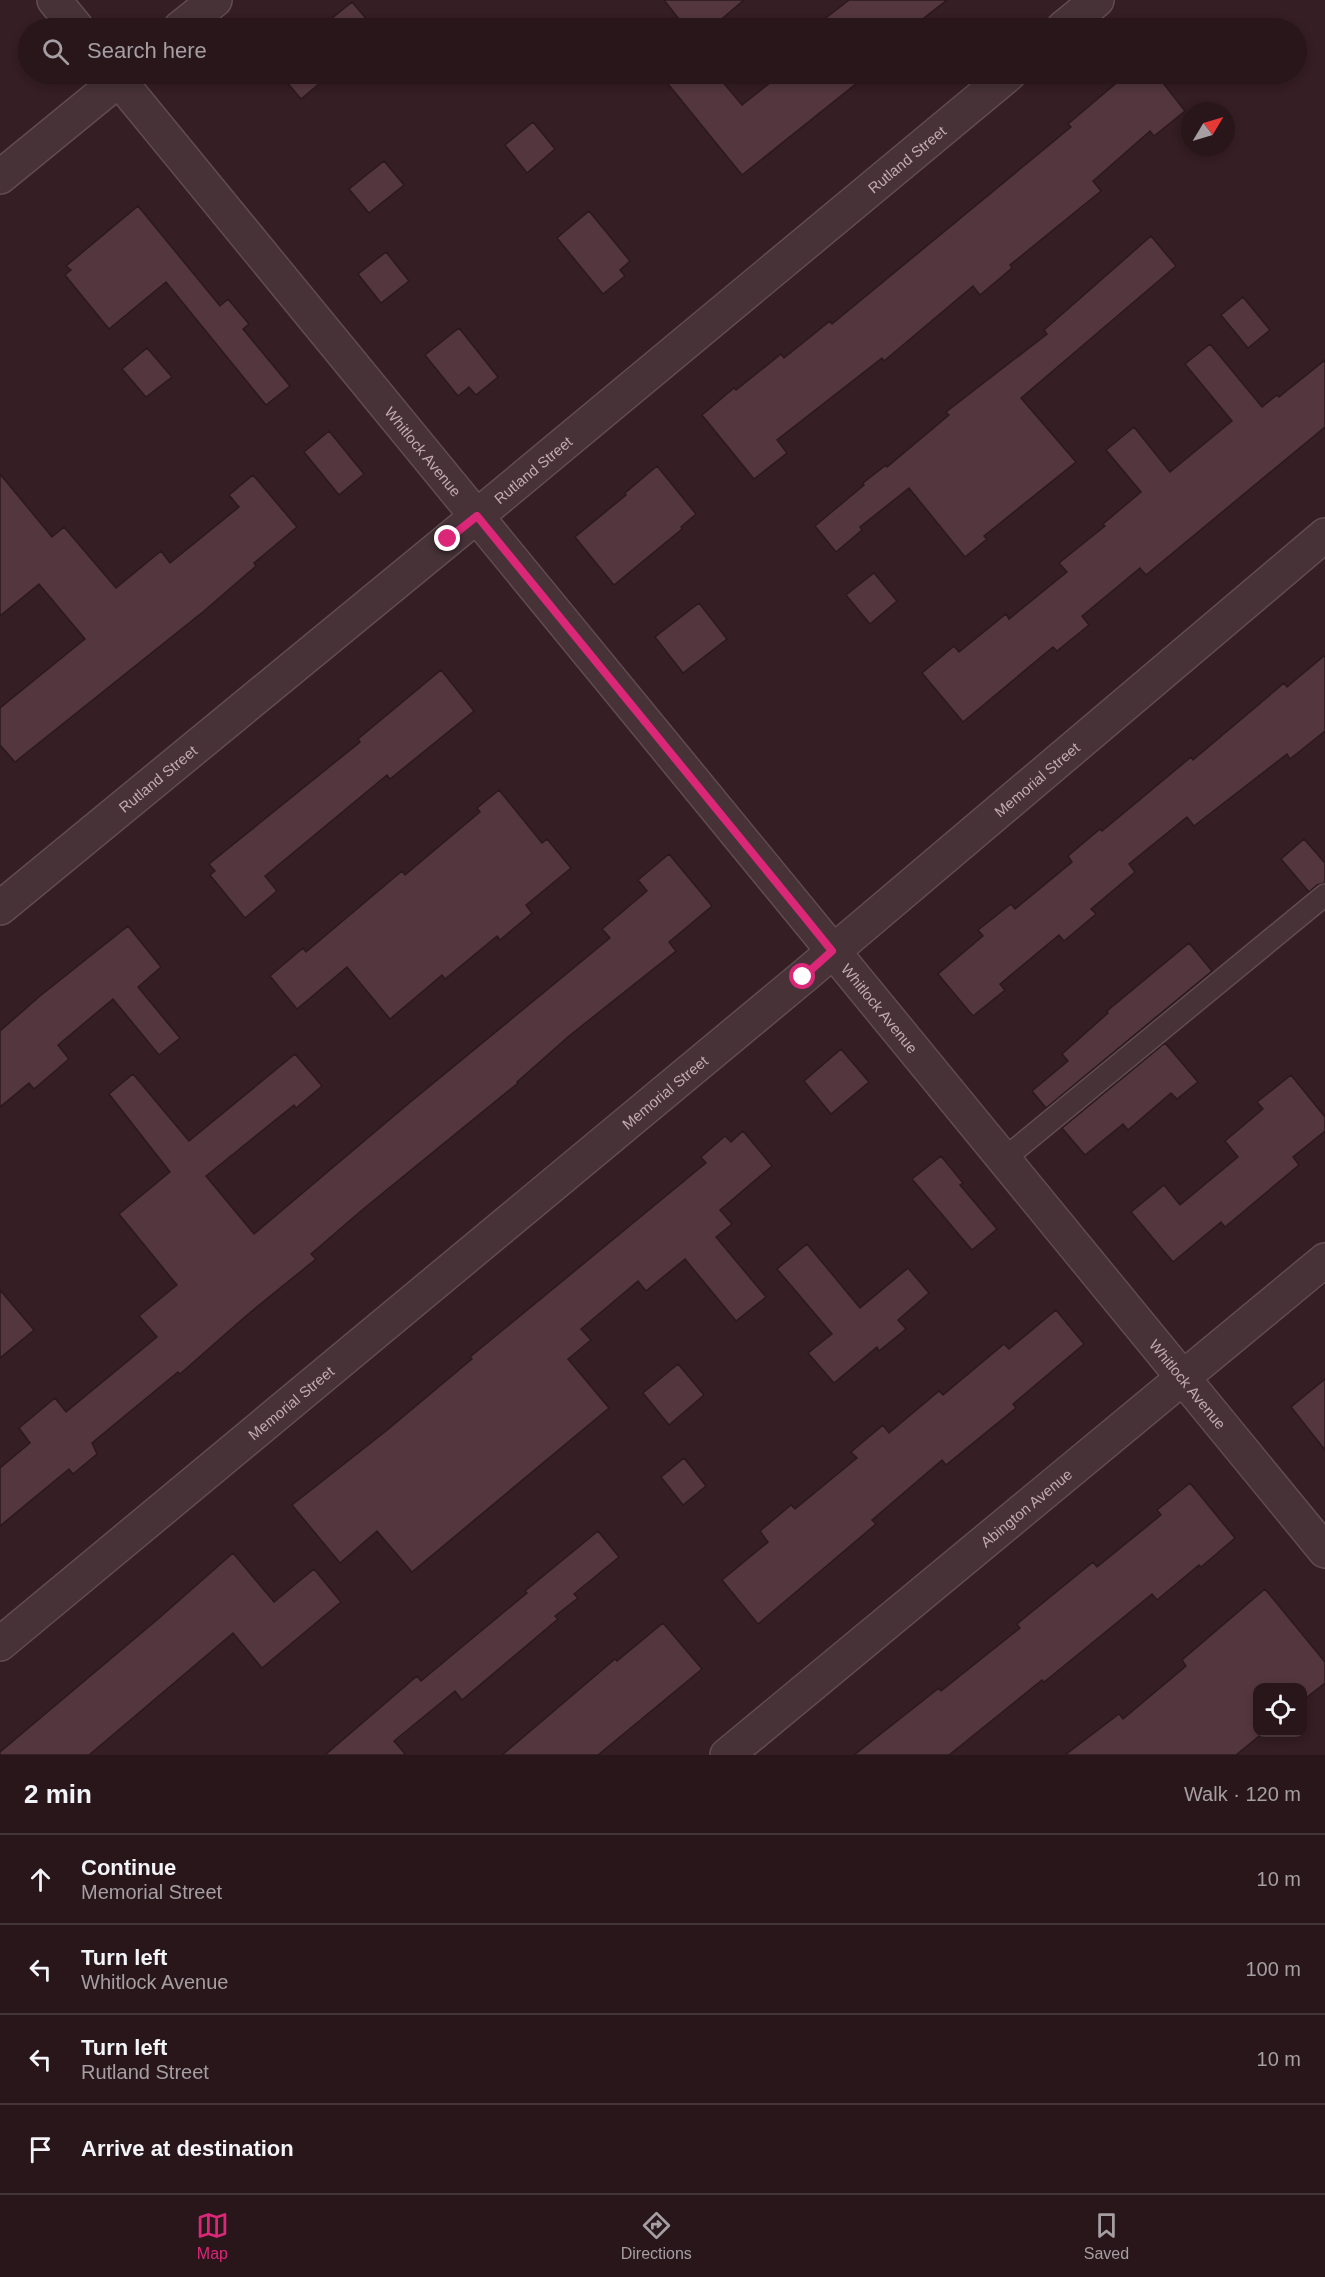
<!DOCTYPE html>
<html lang="en">
<head>
<meta charset="utf-8">
<style>
  :root { --surface:#28161b; --page:#342328; --text:#f1f3f6; --muted:#a59fa3; --line:#44353a; --accent:#db2777 }
  body { margin:0; font-family:Arial,sans-serif; background:var(--page); color:var(--text) }
  .controls { position:absolute; right:18px; bottom:18px; display:grid; overflow:hidden; border-radius:12px; box-shadow:0 3px 9px #0003 }
  .controls button { width:54px; height:54px; display:grid; place-items:center; padding:0; border:0; border-bottom:2px solid var(--line); background:var(--surface); color:var(--text); font:30px sans-serif }
  .compass { position:absolute; left:1181px; top:102px; width:54px; height:54px; border-radius:50%; background:var(--surface); box-shadow:0 3px 9px #0003; rotate:52deg }
  .stop { position:absolute; width:18px; height:18px; margin:-14px; border:4px solid #db2777; border-radius:50%; background:#fff }
  .stop.end { background:#db2777; border-color:#fff; box-shadow:0 2px 6px #0008 }
  .list { margin:0; padding:0; list-style:none }
  h2 { display:flex; justify-content:space-between; align-items:center; height:78px; margin:0; padding:0 24px; font-size:26px }
  h2 small { font-size:20px; font-weight:400; color:var(--muted) }
  .list li { display:grid; grid-template-columns:39px 1fr auto; gap:18px; align-items:center; box-sizing:border-box; height:90px; padding:0 24px; border-top:2px solid var(--line) }
  .list b { display:block; font-size:22px; white-space:nowrap }
  .list p { margin:0; font-size:20px; white-space:nowrap; color:var(--muted) }
  .list em { font-size:20px; font-style:normal; color:var(--muted) }
  .icon { flex:none; width:33px; height:33px; fill:none; stroke:currentColor; stroke-width:2; stroke-linecap:round; stroke-linejoin:round }
  .map { position:relative; flex:none; width:1325px; height:1755px; overflow:hidden }
  .search { position:absolute; background:var(--surface); box-shadow:0 3px 9px #0003; left:18px; right:18px; top:18px; height:66px; display:flex; align-items:center; gap:15px; box-sizing:border-box; padding:0 21px; border-radius:33px; color:var(--muted); font-size:22px }
  .sheet { height:438px; background:var(--surface) }
  nav { display:flex; justify-content:space-around; align-items:center; box-sizing:border-box; height:84px; border-top:2px solid var(--line); background:var(--surface); font-size:16px; color:var(--muted) }
  nav a { display:grid; justify-items:center; gap:3px }
  nav .on { color:var(--accent) }
  .map>svg:first-child { display:block }
  .building { fill:#54373e; stroke:#2c191e; stroke-width:1.5 }
  .lines { fill:none; stroke-linecap:round; stroke-linejoin:round }
  .lane-casing { stroke:#614c51; stroke-width:24 }
  .street-casing { stroke:#614c51; stroke-width:36 }
  .lane { stroke:#463237; stroke-width:21 }
  .street { stroke:#463237; stroke-width:33 }
  .route { stroke:#db2777; stroke-width:8 }
  .labels { text-anchor:middle; dominant-baseline:central; stroke-width:4.5; stroke-linejoin:round; paint-order:stroke }
  .street-label { font-size:15px; fill:#c3abb0; stroke:#2a171c }
</style>
</head>
<body>
<div class="map">
<svg width="1325" height="1755" viewBox="0 0 1325 1755">
  <rect width="100%" height="100%" fill="#351e24"/>
  <path class="building" d="M664 0H744L711 28H686Z
    M849 0H947L911 28H813Z
    M352 2 374 28H320Z
    M280 74H331L301 99Z
    M660 74H716L742 105 781 74 867 75 742 175Z
    M1127 74H1156L1185 111 1154 136 1150 131 1093 181 1101 191 1010 265 1012 268 980 295 973 286 884 361 882 358 777 440 787 453 754 479 702 415 734 388 736 390 781 354 784 358 830 321 832 324 1071 127 1068 124Z
    M533 122 555 149 527 173 505 145Z
    M384 161 404 185 369 213 349 189Z
    M138 206 220 306 228 299 249 324 243 329 290 386 266 405 166 282 109 329 65 275 71 270 66 266Z
    M589 211 630 261 620 270 625 276 603 294 557 238Z
    M1151 236 1176 266 1021 398 1076 462 984 536 987 539 965 557 909 488 860 527 862 530 836 552 815 526 864 485 863 483 886 465 887 467 949 415 946 412 1047 334 1044 330Z
    M386 252 409 281 381 303 358 274Z
    M1243 297 1270 330 1248 348 1221 315Z
    M459 328 498 377 476 395 469 387 458 396 425 355Z
    M1210 344 1262 407 1277 395 1279 397 1325 360V427L1146 575 1140 568 1082 616 1089 625 1057 651 1053 647 963 722 922 673 954 646 959 652 1006 614 1009 619 1067 572 1059 563 1105 526 1103 524 1141 492 1106 450 1134 427 1170 472 1232 421 1185 364Z
    M147 348 172 377 146 397 122 369Z
    M329 431 364 474 339 495 304 452Z
    M657 466 696 514 681 527 682 529 614 585 575 537 626 495 625 493Z
    M0 474 52 537 64 527 116 588 161 551 170 563 239 507 229 495 253 475 297 527 254 563 256 566 204 611 15 762 0 745V708L85 639 39 584 0 616Z
    M874 573 897 601 870 624 846 595Z
    M699 603 727 639 683 673 655 637Z
    M1325 655V731L1290 759 1287 754 1194 826 1187 817 1129 864 1135 872 1091 909 1096 914 1064 941 1059 935 1000 984 1005 990 973 1016 938 974 983 936 978 930 1011 904 1015 909 1072 862 1068 856 1100 829 1102 831 1191 757 1193 760 1284 683 1287 687Z
    M441 670 474 711 390 779 387 775 265 876 277 891 245 918 210 875 215 871 209 864 360 742 358 739Z
    M499 790 542 843 547 839 571 868 526 905 532 913 500 940 497 936 445 979 442 975 390 1019 347 967 297 1009 270 976 303 948 306 952 402 871 405 875 480 812 477 808Z
    M1304 839 1325 863V883L1317 885 1309 892 1281 859Z
    M669 854 712 906 669 942 676 951 569 1036 517 1082 518 1083 362 1210 311 1254 316 1259 247 1315 180 1374 178 1372 92 1443 97 1454 73 1474 69 1469 0 1526V1468L30 1443 19 1428 55 1398 66 1412 157 1337 139 1316 177 1285 119 1214 170 1172 109 1094 133 1074 189 1141 295 1054 322 1086 296 1108 294 1105 206 1176 254 1234 408 1104 610 938 602 929 647 891 638 880Z
    M128 926 161 967 138 987 180 1038 159 1055 113 999 58 1045 69 1059 34 1089 29 1083 0 1107V1031L40 996Z
    M1189 943 1212 971 1046 1108 1032 1091 1068 1061 1062 1054 1108 1013 1107 1011Z
    M1165 1043 1198 1082 1177 1099 1171 1093 1128 1130 1123 1124 1085 1155 1062 1128Z
    M841 1049 869 1082 831 1114 804 1081Z
    M1291 1075 1325 1117V1131L1293 1157 1299 1165 1225 1227 1221 1222 1173 1262 1131 1212 1164 1185 1180 1205 1238 1157 1225 1141 1263 1109 1257 1102Z
    M743 1131 772 1166 720 1210 732 1224 716 1237 766 1297 736 1321 685 1259 646 1291 638 1281 581 1329 591 1340 568 1359 609 1408 412 1572 377 1531 340 1563 292 1505 386 1431 472 1359 470 1357 706 1163 701 1157 725 1136 731 1142Z
    M941 1156 963 1183 960 1185 997 1229 972 1250 912 1179Z
    M807 1244 860 1308 908 1268 929 1293 898 1320 906 1329 879 1351 877 1347 834 1383 808 1353 832 1334 777 1269Z
    M0 1290 34 1330 0 1358Z
    M1056 1310 1084 1344 1013 1404 1016 1408 946 1465 942 1460 872 1520 876 1524 758 1624 722 1580 768 1542 760 1531 791 1505 795 1509 857 1458 851 1452 883 1425 889 1433 939 1391 943 1395 1004 1344 1009 1349Z
    M678 1364 704 1395 669 1425 643 1393Z
    M1325 1379V1450L1291 1407Z
    M684 1458 706 1486 683 1505 661 1477Z
    M1190 1483 1235 1538 1201 1567 1199 1565 1157 1600 1152 1594 1054 1674 1044 1682 1042 1680 949 1755H854L939 1688 941 1691 1020 1628 1017 1624 1093 1562 1097 1567 1161 1515 1157 1510Z
    M598 1531 619 1557 574 1594 578 1598 555 1616 558 1619 462 1700 455 1691 394 1741 406 1755H325L417 1676 421 1681 463 1646 527 1593 525 1591Z
    M233 1553 274 1602 314 1569 341 1602 262 1668 233 1633 89 1755H0V1752L158 1619Z
    M1265 1589 1325 1662V1683L1302 1701V1688H1257V1732H1264L1236 1755H1065L1119 1714 1123 1719 1186 1666 1182 1660Z
    M663 1623 702 1669 598 1755H502L615 1659 617 1661Z"/>
  <g class="lines">
    <g class="lane-casing">
      <path id="lane" d="M1004 1159 1325 895"/>
    </g>
    <g class="street-casing">
      <g id="street">
        <path d="M54 0 77 28"/>
        <path d="M180 28 215 0"/>
        <path d="M1063 28 1097 0"/>
        <path id="s1" d="M114 74 1325 1551"/>
        <path d="M0 177 126 74"/>
        <path id="s2" d="M0 908 477 516 1009 74"/>
        <path id="s3" d="M0 1644 803 977 1325 535"/>
        <path id="s4" d="M727 1755 1325 1260"/>
      </g>
    </g>
    <use href="#lane" class="lane"/>
    <use href="#street" class="street"/>
  </g>
  <g class="lines">
    <path class="route" d="M448 539 477 516 803 915 832 951 803 977"/>
  </g>
  <g class="labels">
    <g class="street-label">
      <text stroke="none"><textPath href="#s2" startOffset="1176">Rutland Street</textPath></text>
      <text stroke="none"><textPath href="#s1" startOffset="488">Whitlock Avenue</textPath></text>
      <text stroke="none"><textPath href="#s2" startOffset="690">Rutland Street</textPath></text>
      <text stroke="none"><textPath href="#s2" startOffset="204">Rutland Street</textPath></text>
      <text stroke="none"><textPath href="#s3" startOffset="1350">Memorial Street</textPath></text>
      <text stroke="none"><textPath href="#s1" startOffset="1208">Whitlock Avenue</textPath></text>
      <text stroke="none"><textPath href="#s3" startOffset="864">Memorial Street</textPath></text>
      <text stroke="none"><textPath href="#s1" startOffset="1694">Whitlock Avenue</textPath></text>
      <text stroke="none"><textPath href="#s3" startOffset="378">Memorial Street</textPath></text>
      <text stroke="none"><textPath href="#s4" startOffset="388">Abington Avenue</textPath></text>
    </g>
  </g>
</svg>
<div class="controls">
<button><svg class="icon" aria-label="locate" viewBox="0 0 24 24"><circle cx="12" cy="12" r="6"/><path d="M12 2v4M12 18v4M2 12h4M18 12h4"/></svg></button>
</div>
<svg class="compass" viewBox="-18 -18 36 36"><path d="M0-13l5 13h-10z" fill="#e53935"/><path d="M0 13l5-13h-10z" fill="#a59fa3"/></svg>
<div class="stop" style="left:803px;top:977px"></div>
<div class="stop end" style="left:448px;top:539px"></div>
<div class="search"><svg class="icon" aria-label="search" viewBox="0 0 24 24"><circle cx="10" cy="10" r="6"/><path d="M15 15l6 6"/></svg>Search here</div>
</div>
<section class="sheet">
<h2>2 min<small>Walk · 120 m</small></h2>
<ul class="list">
<li><svg class="icon" aria-label="ahead" viewBox="0 0 24 24"><path d="M12 20V5M6 11l6-6 6 6"/></svg><div><b>Continue</b><p>Memorial Street</p></div><em>10 m</em></li>
<li><svg class="icon" aria-label="left" viewBox="0 0 24 24"><path d="M17 20v-9H6M10 6l-5 5 5 5"/></svg><div><b>Turn left</b><p>Whitlock Avenue</p></div><em>100 m</em></li>
<li><svg class="icon" aria-label="left" viewBox="0 0 24 24"><path d="M17 20v-9H6M10 6l-5 5 5 5"/></svg><div><b>Turn left</b><p>Rutland Street</p></div><em>10 m</em></li>
<li><svg class="icon" aria-label="arrive" viewBox="0 0 24 24"><path d="M6 21V4h12l-3 4 3 4H6"/></svg><div><b>Arrive at destination</b></div></li>
</ul>
</section>
<nav>
<a class="on"><svg class="icon" aria-label="map" viewBox="0 0 24 24"><path d="M3 6l6-2 6 2 6-2v14l-6 2-6-2-6 2zM9 4v14M15 6v14"/></svg>Map</a>
<a><svg class="icon" aria-label="directions" viewBox="0 0 24 24"><path d="M12 3l9 9-9 9-9-9zM9 14v-3h6M13 9l2 2-2 2"/></svg>Directions</a>
<a><svg class="icon" aria-label="saved" viewBox="0 0 24 24"><path d="M7 4h10v16l-5-4-5 4z"/></svg>Saved</a>
</nav>
</body>
</html>
